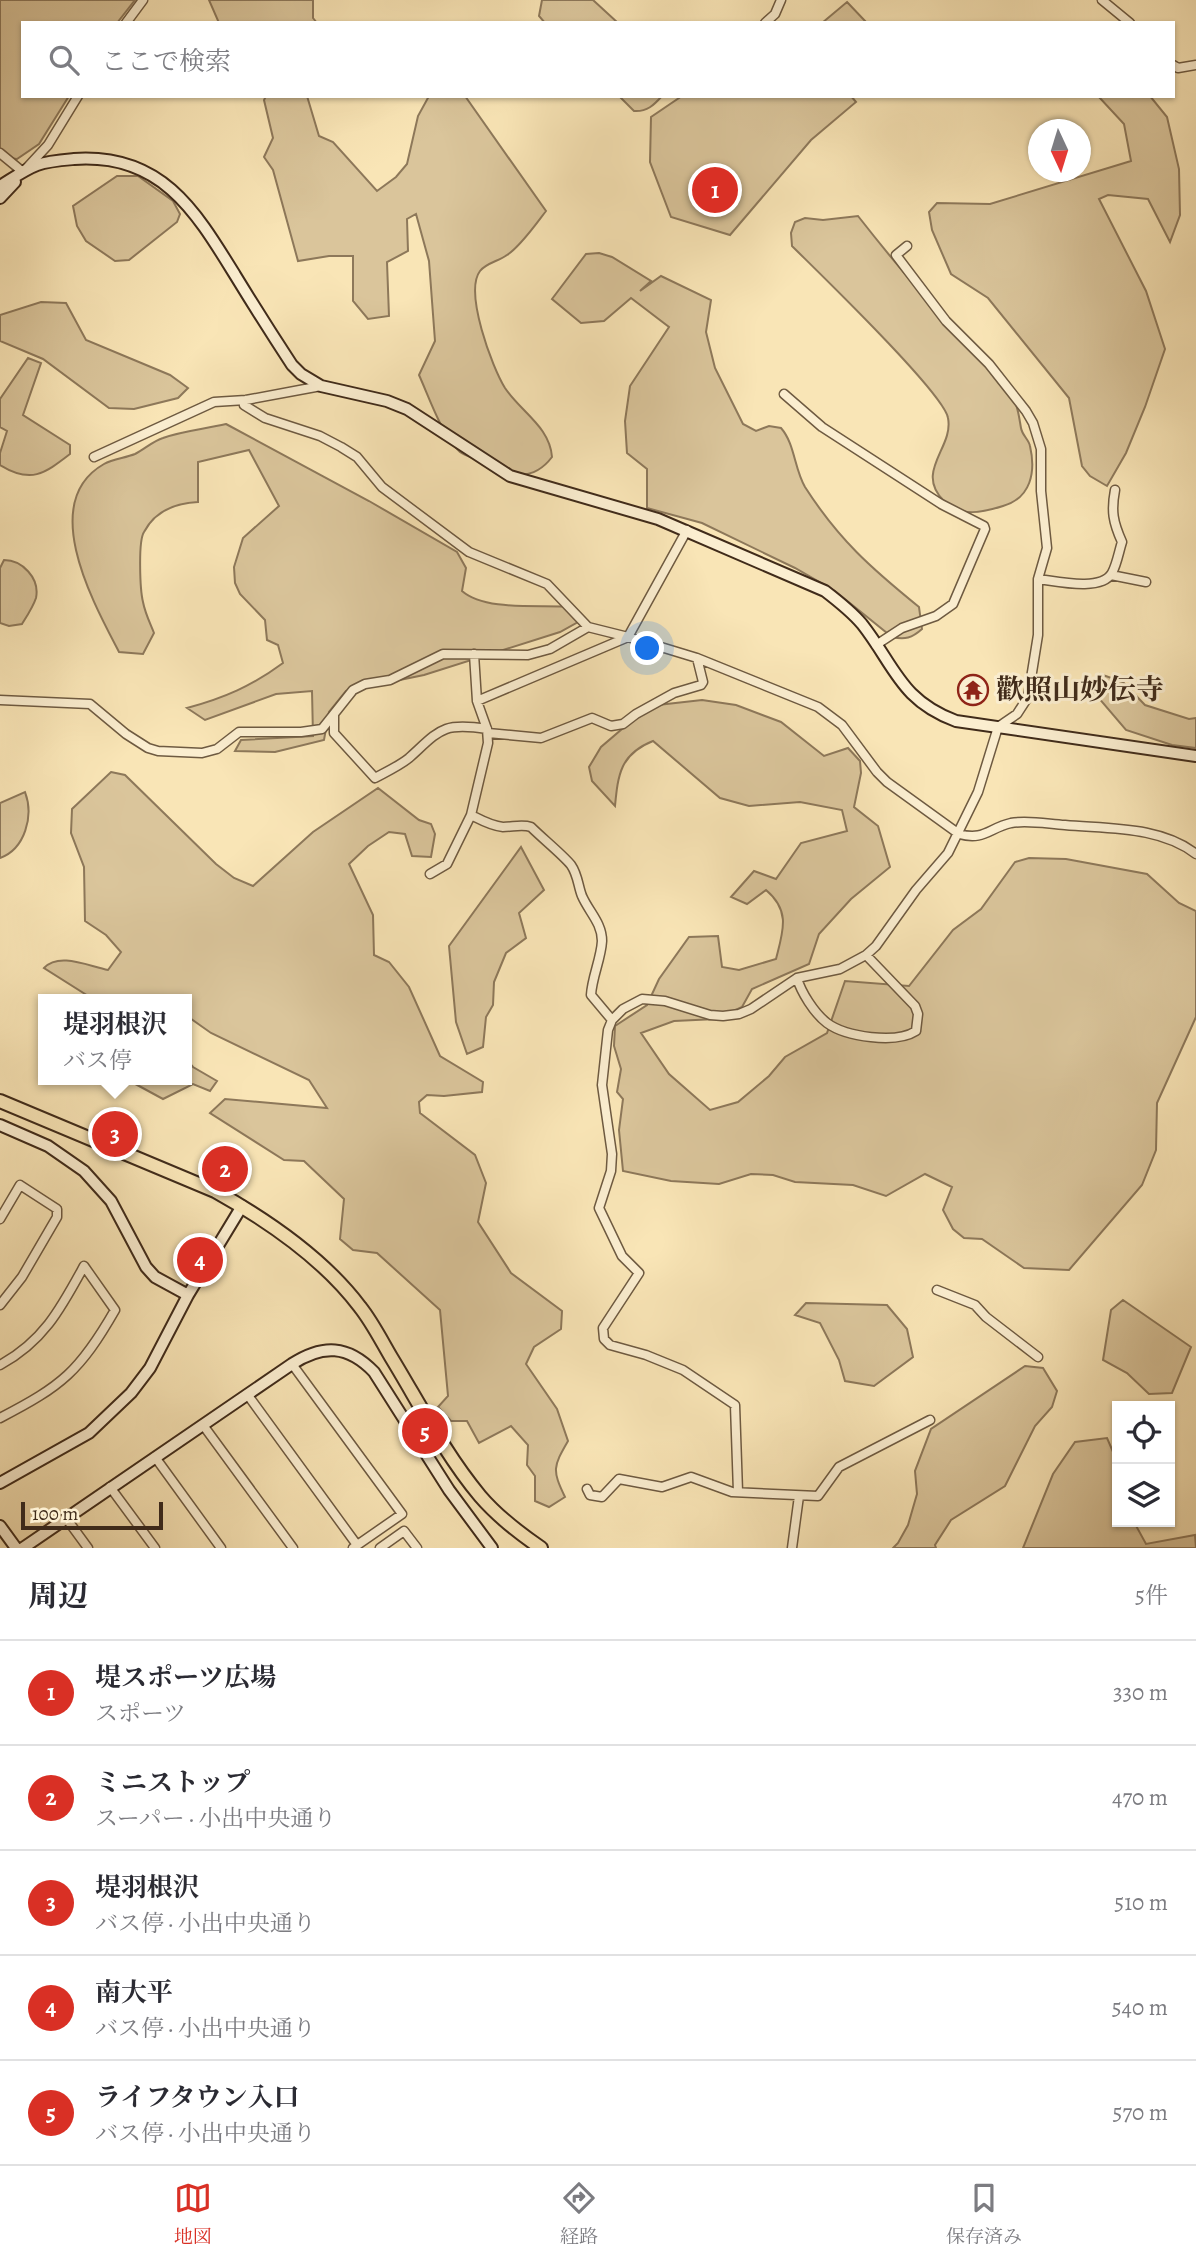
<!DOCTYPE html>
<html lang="ja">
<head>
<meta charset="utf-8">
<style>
  :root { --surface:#fff; --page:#f7f7f7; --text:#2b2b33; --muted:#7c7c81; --line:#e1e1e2; --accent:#d93025 }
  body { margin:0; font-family:Alegreya,"Noto Serif JP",serif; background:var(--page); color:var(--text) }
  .controls { position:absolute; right:21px; bottom:21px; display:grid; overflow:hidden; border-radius:0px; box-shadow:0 2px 5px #0004 }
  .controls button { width:63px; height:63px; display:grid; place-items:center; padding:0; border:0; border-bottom:2px solid var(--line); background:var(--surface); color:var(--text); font:35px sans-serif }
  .compass { position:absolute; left:1028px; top:119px; width:63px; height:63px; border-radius:50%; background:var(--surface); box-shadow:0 2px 5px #0004; rotate:176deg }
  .scale { position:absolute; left:21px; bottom:18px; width:142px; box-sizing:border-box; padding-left:7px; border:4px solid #402b1a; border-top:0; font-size:19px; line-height:24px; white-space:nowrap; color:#402b1a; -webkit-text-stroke:5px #fbeed0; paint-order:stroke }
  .you { position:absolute; left:648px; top:649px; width:24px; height:24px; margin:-18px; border:5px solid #fff; border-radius:50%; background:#1a73e8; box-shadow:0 0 0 10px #1a73e833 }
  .badge { display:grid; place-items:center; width:46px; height:46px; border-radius:50%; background:var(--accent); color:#fff; font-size:23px; font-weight:700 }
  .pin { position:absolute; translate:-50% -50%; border:4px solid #fff; box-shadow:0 2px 7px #0006 }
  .popup { position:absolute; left:38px; top:994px; width:154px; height:91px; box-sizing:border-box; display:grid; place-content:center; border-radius:0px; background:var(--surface); filter:drop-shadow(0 2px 5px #0005); font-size:23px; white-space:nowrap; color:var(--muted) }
  .popup b { font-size:26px; color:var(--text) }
  .popup::after { content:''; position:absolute; left:50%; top:100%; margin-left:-14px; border:14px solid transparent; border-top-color:var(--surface) }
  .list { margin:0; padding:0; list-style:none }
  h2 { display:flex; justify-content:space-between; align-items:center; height:91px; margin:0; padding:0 28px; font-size:30px }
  h2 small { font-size:23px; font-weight:400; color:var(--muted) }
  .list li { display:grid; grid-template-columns:46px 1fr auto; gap:21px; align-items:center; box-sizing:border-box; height:105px; padding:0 28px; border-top:2px solid var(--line) }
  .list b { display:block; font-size:26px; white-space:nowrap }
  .list p { margin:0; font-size:23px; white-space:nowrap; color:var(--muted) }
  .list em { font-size:23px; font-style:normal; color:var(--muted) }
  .icon { flex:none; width:38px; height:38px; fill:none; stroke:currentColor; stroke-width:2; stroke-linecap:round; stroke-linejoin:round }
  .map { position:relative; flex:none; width:1196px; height:1548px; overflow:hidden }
  .search { position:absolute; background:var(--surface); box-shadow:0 2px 5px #0004; left:21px; right:21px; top:21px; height:77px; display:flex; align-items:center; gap:18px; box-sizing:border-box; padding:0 24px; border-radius:0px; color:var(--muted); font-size:26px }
  .sheet { height:616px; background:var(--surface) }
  nav { display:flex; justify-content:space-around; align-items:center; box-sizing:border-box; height:98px; border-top:2px solid var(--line); background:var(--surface); font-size:19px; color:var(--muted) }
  nav a { display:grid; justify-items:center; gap:4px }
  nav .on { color:var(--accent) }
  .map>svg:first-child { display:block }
  .green { fill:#dac59b; stroke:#8d785a; stroke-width:2 }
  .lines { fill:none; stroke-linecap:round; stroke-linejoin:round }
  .street-casing { stroke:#6e5a41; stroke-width:11 }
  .secondary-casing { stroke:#402b1a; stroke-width:14 }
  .primary-casing { stroke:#402b1a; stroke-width:16 }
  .street { stroke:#fbeed0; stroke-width:8 }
  .secondary { stroke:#fbeed0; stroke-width:10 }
  .primary { stroke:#f9e5b6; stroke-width:12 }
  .labels { text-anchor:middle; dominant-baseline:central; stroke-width:6; stroke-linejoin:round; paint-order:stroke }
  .poi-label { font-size:28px; font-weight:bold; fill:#402b1a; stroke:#fbeed0; text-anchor:start }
</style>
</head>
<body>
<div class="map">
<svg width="1196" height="1548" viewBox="0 0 1196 1548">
  <rect width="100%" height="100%" fill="#f9e5b6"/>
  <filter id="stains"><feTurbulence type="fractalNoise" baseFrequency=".00286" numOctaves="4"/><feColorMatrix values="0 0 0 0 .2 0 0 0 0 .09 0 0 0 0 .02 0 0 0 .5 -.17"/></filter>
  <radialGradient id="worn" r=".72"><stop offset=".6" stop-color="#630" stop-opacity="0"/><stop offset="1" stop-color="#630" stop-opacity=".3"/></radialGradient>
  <path class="green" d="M0 0H135L117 23H23V96H69L39 144 17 159 0 157Z
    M209 0H313V18L317 23H219Z
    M542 0H593L618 23H545L539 16Z
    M847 2 867 23H822Z
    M266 96H307L319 136 333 142 377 191 396 177 407 164 418 116 429 96H465L546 211C536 224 520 247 507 255 499 261 486 263 480 271 464 292 492 367 505 388 521 412 550 427 552 457 530 486 506 473 480 461 474 458 465 456 460 452 442 436 429 397 419 375L435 341 429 261 416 214 407 219 408 251 387 262 389 316 368 319 353 301V256H329L298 261 273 170 264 157 273 138 264 100Z
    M619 96H662C654 105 647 112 634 111Z
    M682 96H851L856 102 811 140 730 235 671 217 650 162 651 117Z
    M1098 96H1150L1167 117 1179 169 1180 215 1170 242 1148 199 1108 195 1099 199 1146 291 1165 349 1145 407 1126 453 1107 486 1090 476 1082 466 1069 398 988 298 951 274 932 230 929 212 937 203 990 204 1131 161 1124 124Z
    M117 176H138L173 201 180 214 177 222 129 260 115 261 86 241 77 226 73 206Z
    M858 216C887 253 916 288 947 322 966 344 990 365 1007 389 1018 404 1018 411 1021 428 1022 435 1029 440 1030 446 1036 472 1031 498 1003 506 984 512 960 518 944 501 914 471 954 448 948 418 944 393 817 271 792 246L791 233 795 222 805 218 823 220Z
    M599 253 612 257 651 281 640 291 661 276 711 300 706 332 715 368 743 424 756 431 769 426 781 428C795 444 794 468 805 487 839 540 871 568 919 607L922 629C912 638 905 640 892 637L835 591 795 568 702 523 647 508V469L627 453 625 421 630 386 669 327 631 298 604 321 581 323 552 299 586 254Z
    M41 302 66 303 86 340 170 375 188 388 178 398 134 409 109 408 43 359 0 341V315Z
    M28 358 41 363 23 415 70 445V454C44 474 31 484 0 465V453L7 431 0 427V399Z
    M226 424 369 501 457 552 466 568 462 591C486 612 542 604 573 607L578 622 560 632 424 675 346 691 329 712 324 740 275 752 235 751 241 740 313 736 312 691 276 694 205 720 187 708C224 698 252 686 283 663L278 645 267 640 265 620 240 594 235 583 234 567 243 538 279 506 249 450 198 462V502C176 503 155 511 144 532 138 541 140 590 143 602 145 613 150 623 154 633L143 654 119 652C94 604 37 502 104 464 113 459 125 458 135 454 145 449 153 441 163 438 182 431 205 429 226 424Z
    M4 560C22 560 40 578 36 598 33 607 27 616 22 624L9 626 0 623V568Z
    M1100 674 1123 682 1145 705 1189 719 1196 718V748L1172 745 1126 730 1091 689Z
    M702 700 736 705 781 722 824 756 848 748 860 761 861 773 854 807 878 826 890 867 851 899 819 934 809 964 752 989 742 1007 717 1019 674 1021 641 1033 669 1074 710 1110 738 1102 769 1076 785 1057 827 1033 845 981 909 986 953 930 981 909 1015 862 1029 858 1066 859 1147 874 1179 903 1196 911V1017L1157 1103 1156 1150 1142 1185 1069 1270 1024 1268 982 1239 964 1238 953 1229 943 1210 952 1187 925 1174 886 1196 853 1185 795 1182 773 1175 751 1174 719 1184 671 1181 623 1171 619 1130 623 1099 617 1092 621 1069 614 1046 615 1026 647 1005 659 979 689 937 718 936 722 967 739 970 776 959C783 931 791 911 766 890L747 904 731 897 754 871 776 879 801 843 847 831 842 810 800 802 749 806 720 798 653 741C620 754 618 775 615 806L592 781 589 767 601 747 649 706Z
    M111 772 125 775 216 864 234 878 253 886 313 832 378 788 419 820 431 824 435 834 431 857 412 856 405 834 389 832 368 846 349 864 373 915 374 955 389 962 409 987 440 1056 483 1082 482 1092 444 1096 427 1095 419 1102 420 1113 475 1155 486 1183 478 1222 511 1273 562 1311 561 1329 534 1347 526 1364 557 1409 568 1441C553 1467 552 1470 565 1497L549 1507 535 1501V1476L527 1465 528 1445 511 1426 479 1443 467 1421H451L438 1407 448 1396 440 1310 377 1253 353 1250 340 1239 344 1199 304 1161 284 1160 210 1113 225 1099 327 1108 309 1080 211 1033 187 1016V999H93L44 968C59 952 88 966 108 970L121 952 106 935 85 921 84 867 71 833 72 809Z
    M25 792C34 816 25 849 0 858V803Z
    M521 847 544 890 519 913 526 938 506 953 494 982 493 1005 486 1017 483 1047 467 1054 456 1022 449 946Z
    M187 1060 193 1067 217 1081 210 1091 193 1084 163 1099 128 1080H187Z
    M1123 1300 1191 1347 1172 1393 1149 1394 1127 1373 1103 1360 1111 1310Z
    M806 1303 887 1305 907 1329 913 1357 874 1386 845 1381 839 1360 820 1323 795 1315Z
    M1025 1366 1043 1368 1057 1391 1052 1407 1035 1426 1005 1486 951 1520 935 1545 936 1548H893L898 1543 908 1525 917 1494 915 1471 931 1429Z
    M1107 1438 1117 1461V1522H1134L1146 1544 1195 1535 1196 1548H1023L1053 1474 1075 1442Z"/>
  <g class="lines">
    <g class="street-casing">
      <path id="street" d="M1102 0 1130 23
        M126 23 143 0
        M765 23 775 14 781 0
        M1173 65 1178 68 1196 65
        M0 153 23 172 48 145 78 96
        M784 394 822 427 941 504 984 526 985 529 953 604 936 616 902 628 876 645
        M246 400 244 405 265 418 320 436 341 447 357 457 382 487 469 552 547 584 588 627
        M94 457 214 402 246 400 321 386
        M687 530 628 637 697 658 818 707 842 725 877 772 887 782 959 834C984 841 989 828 1011 823 1028 820 1048 824 1065 825 1108 829 1160 826 1196 854
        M1111 575 1146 582
        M1038 579C1056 581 1101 592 1112 573 1117 564 1119 551 1122 542 1113 522 1111 511 1115 490
        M474 654 477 701 487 729 488 743 471 815C481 820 491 826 503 827 513 827 522 824 531 827 542 838 563 855 571 865 578 875 578 886 582 896 589 912 602 923 602 941 601 959 592 977 591 995L612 1020
        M0 700 90 704 126 734 148 748 158 751 202 753 217 749 239 732H301L322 729 353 690 365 684 390 680 443 654 528 655 550 649 588 627 628 637
        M477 701 628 637
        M334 715V733L375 778C386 772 399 766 409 758 440 730 442 722 487 729
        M488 733 541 738 592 718 611 726 623 724 636 714 674 693 701 685 703 682 697 658
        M430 874 447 864 471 815
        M797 978C801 992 814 1013 827 1023 846 1037 896 1044 916 1031L918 1014 915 1006 866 955
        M0 1219 20 1185 57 1209V1217L22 1277 0 1305
        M937 1290 975 1305 986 1317 1038 1357
        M292 1364 402 1514 353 1548
        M0 1365C44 1341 61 1308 84 1266L115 1310C80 1371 62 1386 0 1418
        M247 1394 357 1545
        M203 1425 293 1548
        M155 1457 221 1548
        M110 1487 155 1548
        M587 1489 590 1495 602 1497 619 1479 662 1487 691 1477 732 1492 818 1496 839 1467 930 1420
        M738 1492 735 1405 683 1370 646 1355 610 1345 604 1339 603 1328 639 1273 622 1256 599 1208 611 1171 612 1154 602 1085 608 1030 612 1020 623 1009 642 999 665 1001 710 1015 723 1016 739 1014 751 1009 797 978 840 969 866 955 876 946 916 890 948 853 978 792 998 727 1017 714 1028 697 1038 635V579L1047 548 1041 491V449L1033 423 1026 411 989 364 946 321 896 255 907 246
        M66 1518 88 1548
        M380 1548 404 1531 417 1548
        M792 1548 799 1496"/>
    </g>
    <g class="secondary-casing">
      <path id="secondary" d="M0 186C12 179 24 170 37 165 48 161 62 160 74 159 161 153 195 210 235 275 254 306 273 336 292 365L301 374 321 386 387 401 407 409 510 476 658 519 825 591C838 601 851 611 862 624 895 666 900 700 956 721L1196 756
        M0 198 15 182
        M0 1125 48 1146 84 1171 111 1201 146 1267 155 1277 188 1295
        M0 1483 89 1433 131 1393 150 1368 188 1295 242 1206
        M0 1526 16 1548
        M23 1548 292 1364C323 1344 348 1345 374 1372L449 1490 492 1548"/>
    </g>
    <g class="primary-casing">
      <path id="primary" d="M0 1101 215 1191C267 1220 324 1259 360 1307 372 1322 381 1340 391 1357 419 1403 445 1454 480 1496 498 1517 519 1533 541 1548"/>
    </g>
    <use href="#street" class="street"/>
    <use href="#secondary" class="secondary"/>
    <use href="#primary" class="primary"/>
  </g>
  <defs>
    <g id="temple-ring" transform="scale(1.575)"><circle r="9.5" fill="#fbeed0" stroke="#8f2418" stroke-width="1.5"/><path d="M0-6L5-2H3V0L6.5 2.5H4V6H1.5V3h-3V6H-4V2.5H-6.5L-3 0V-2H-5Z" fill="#8f2418"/></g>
  </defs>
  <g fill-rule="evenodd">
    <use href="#temple-ring" x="973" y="690"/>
  </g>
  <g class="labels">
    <g class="poi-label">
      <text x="996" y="690">歡照山妙伝寺</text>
    </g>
  </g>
  <rect width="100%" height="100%" filter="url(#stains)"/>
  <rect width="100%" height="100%" fill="url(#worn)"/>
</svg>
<div class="controls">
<button><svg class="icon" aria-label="locate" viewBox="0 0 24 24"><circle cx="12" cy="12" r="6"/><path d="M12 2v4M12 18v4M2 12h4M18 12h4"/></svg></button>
<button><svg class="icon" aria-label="layers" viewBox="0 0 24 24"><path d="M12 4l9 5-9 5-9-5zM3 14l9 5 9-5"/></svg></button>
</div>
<svg class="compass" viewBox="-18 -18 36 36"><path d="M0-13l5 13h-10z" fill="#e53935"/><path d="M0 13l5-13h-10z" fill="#7c7c81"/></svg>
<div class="scale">100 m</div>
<div class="you"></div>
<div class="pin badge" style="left:715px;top:190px">1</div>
<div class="pin badge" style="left:225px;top:1169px">2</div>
<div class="pin badge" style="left:115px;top:1134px">3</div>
<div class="popup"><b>堤羽根沢</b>バス停</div>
<div class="pin badge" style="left:200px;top:1260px">4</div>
<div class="pin badge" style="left:425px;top:1431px">5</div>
<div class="search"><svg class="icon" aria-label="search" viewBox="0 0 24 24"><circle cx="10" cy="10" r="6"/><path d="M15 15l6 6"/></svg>ここで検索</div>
</div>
<section class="sheet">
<h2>周辺<small>5件</small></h2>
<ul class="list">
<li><span class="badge">1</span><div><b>堤スポーツ広場</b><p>スポーツ</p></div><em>330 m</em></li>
<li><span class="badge">2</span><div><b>ミニストップ</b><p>スーパー · 小出中央通り</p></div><em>470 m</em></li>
<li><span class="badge">3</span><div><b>堤羽根沢</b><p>バス停 · 小出中央通り</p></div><em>510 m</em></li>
<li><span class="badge">4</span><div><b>南大平</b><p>バス停 · 小出中央通り</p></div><em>540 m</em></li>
<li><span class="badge">5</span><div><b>ライフタウン入口</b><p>バス停 · 小出中央通り</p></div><em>570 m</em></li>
</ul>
</section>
<nav>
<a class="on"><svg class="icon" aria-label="map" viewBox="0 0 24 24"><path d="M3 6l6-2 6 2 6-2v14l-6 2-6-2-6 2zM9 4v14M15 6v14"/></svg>地図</a>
<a><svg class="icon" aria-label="directions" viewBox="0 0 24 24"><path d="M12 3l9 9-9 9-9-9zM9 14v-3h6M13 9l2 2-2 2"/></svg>経路</a>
<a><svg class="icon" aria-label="saved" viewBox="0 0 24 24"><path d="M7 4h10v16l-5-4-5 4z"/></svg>保存済み</a>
</nav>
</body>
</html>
